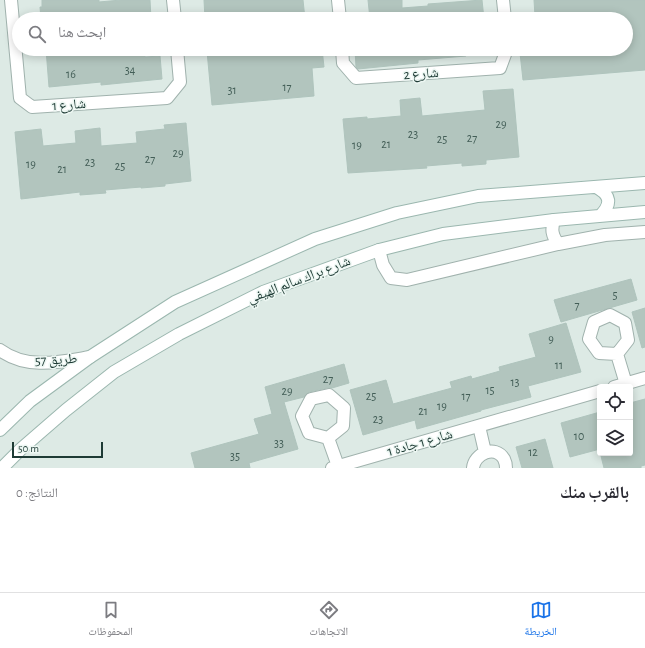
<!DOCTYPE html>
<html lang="ar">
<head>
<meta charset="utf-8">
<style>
  :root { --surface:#fff; --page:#f2f2f3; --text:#2b2b33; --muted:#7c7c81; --line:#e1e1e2; --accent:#1a73e8 }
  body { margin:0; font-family:"Alegreya Sans","Noto Naskh Arabic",sans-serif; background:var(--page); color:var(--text); direction:rtl }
  .controls { position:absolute; right:12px; bottom:12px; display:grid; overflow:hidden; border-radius:4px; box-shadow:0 2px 10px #0003 }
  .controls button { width:36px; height:36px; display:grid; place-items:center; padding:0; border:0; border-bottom:1px solid var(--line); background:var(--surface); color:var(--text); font:20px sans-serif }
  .scale { position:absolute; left:12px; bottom:10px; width:91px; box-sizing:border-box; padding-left:4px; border:2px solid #1e3b35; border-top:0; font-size:11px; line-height:14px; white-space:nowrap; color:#1e3b35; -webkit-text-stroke:3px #edf7f3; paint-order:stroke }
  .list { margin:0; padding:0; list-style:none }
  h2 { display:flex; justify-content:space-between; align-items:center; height:52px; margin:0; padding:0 16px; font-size:17px }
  h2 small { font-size:13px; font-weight:400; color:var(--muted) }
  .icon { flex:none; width:22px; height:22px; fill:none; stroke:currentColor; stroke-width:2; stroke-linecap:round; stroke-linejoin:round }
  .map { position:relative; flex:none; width:645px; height:468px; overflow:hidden; direction:ltr }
  .search { position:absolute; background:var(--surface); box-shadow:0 2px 10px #0003; left:12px; right:12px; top:12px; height:44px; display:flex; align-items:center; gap:10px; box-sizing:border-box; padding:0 14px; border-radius:22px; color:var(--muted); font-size:15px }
  .sheet { height:124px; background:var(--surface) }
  nav { display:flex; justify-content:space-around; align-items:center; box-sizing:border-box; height:56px; border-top:1px solid var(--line); background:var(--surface); font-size:11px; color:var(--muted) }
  nav a { display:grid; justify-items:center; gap:2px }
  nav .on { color:var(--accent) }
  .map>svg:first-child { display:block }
  .building { fill:#b2c5be; stroke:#afc4bd }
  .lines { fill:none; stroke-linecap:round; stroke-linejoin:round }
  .minor-casing { stroke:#a0b2ad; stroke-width:14 }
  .tertiary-casing { stroke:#a0b2ad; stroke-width:14 }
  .secondary-casing { stroke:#9bb7af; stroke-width:14 }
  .minor { stroke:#fff; stroke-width:12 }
  .tertiary { stroke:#fff; stroke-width:12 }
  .secondary { stroke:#fff; stroke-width:12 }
  .labels { text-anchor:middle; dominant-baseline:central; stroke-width:3; stroke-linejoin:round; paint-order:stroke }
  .number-label { font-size:12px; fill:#435e57 }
  .street-label { font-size:14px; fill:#1e3b35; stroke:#edf7f3 }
</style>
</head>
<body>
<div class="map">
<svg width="645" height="468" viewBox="0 0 645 468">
  <rect width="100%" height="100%" fill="#ddeae5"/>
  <path class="building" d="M42 0H99V2L121 0H150L151 19H41L40 7H42Z
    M204 0H303L305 19H205Z
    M368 0H402V8L428 6V4L482 0 484 19H370Z
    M534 0H645V70L523 80 520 53 561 49H579L580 50 626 49V19H561L560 14 535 16Z
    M46 49H144L145 57 160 56 162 79 101 85V82L49 87Z
    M231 49H322L324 67 312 68 314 96 212 105 207 51Z
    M355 49H466V56L418 60V63L358 69 356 67Z
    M513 89 519 157 486 160V164L462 166V163L426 166 427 168 348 173 343 119 367 117V119L401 116 400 100 420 98 422 116 485 110 483 91Z
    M186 123 191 181 165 184V186L141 188V187L105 190 106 193 80 195V192L21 199 15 132 41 129 43 146 76 143 75 131 100 128 101 146 137 143 136 132 165 129 164 125Z
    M631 279 637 300 561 322 554 300Z
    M645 308V347L642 348 632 312Z
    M566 323 581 372 528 386 531 397 481 410V411L417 429 415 420 363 435 350 390 386 380 393 404 452 388 450 382 471 376 472 379 500 371 499 367 536 357 529 334Z
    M344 364 349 383 332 388H327L309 392 304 397 284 402 298 449 249 463 250 468H195L191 453 259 434 254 419 272 414 265 387Z
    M645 399V465L641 466V468H604L601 456 612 453H630V403Z
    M600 412V449L570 457 561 423Z
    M545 439 553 468H522L516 447Z"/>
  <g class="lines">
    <g class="minor-casing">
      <path id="minor" d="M11 0 20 98 32 107 167 98 180 82 177 49
        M173 0 175 19
        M338 0 340 19
        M503 0 505 19
        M342 49 343 63 356 78 500 68 507 49
        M554 220C551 230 552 235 558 244
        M379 250 383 265 391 278 407 280 558 244 605 235 645 232
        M610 315 625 323 628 340 617 354 599 353 589 339 594 322Z
        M617 354 626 384
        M614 387 645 378
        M329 395 344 408 343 426 328 438 309 433 302 416 311 399Z
        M479 426 485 452
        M328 438 338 466
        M332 468 600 391
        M473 468C474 454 495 444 504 459 505 461 506 465 506 468"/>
    </g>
    <g class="tertiary-casing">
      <path id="tertiary" d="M0 350C27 370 60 362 90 357"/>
    </g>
    <g class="secondary-casing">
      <path id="secondary" d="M596 187C611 195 612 204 600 216
        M0 430 30 401 90 357 175 302 315 239 397 213 478 196 645 183
        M2 468 21 449 66 410 114 372 179 334 263 292 379 250 443 234 554 220 645 212"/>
    </g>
    <use href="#minor" class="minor"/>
    <use href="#tertiary" class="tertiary"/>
    <use href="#secondary" class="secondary"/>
  </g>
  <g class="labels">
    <g class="number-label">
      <text x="130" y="70">34</text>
      <text x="71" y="74">16</text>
      <text x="287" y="87">17</text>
      <text x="232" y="90">31</text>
      <text x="501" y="124">29</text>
      <text x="413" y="134">23</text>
      <text x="472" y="138">27</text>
      <text x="442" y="139">25</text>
      <text x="386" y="144">21</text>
      <text x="357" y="145">19</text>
      <text x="178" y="153">29</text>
      <text x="150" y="159">27</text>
      <text x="90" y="162">23</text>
      <text x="31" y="164">19</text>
      <text x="120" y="166">25</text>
      <text x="62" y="169">21</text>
      <text x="615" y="295">5</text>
      <text x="577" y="305">7</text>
      <text x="551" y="339">9</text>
      <text x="559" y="365">11</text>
      <text x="328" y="379">27</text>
      <text x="515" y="382">13</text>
      <text x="490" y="390">15</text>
      <text x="287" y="391">29</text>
      <text x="371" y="396">25</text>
      <text x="466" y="396">17</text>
      <text x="442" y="406">19</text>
      <text x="423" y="411">21</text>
      <text x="378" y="419">23</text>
      <text x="579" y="436">10</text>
      <text x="279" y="443">33</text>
      <text x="533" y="452">12</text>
      <text x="235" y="456">35</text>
    </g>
    <g class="street-label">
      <text transform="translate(421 74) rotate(-4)">شارع 2</text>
      <text transform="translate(69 105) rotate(-4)">شارع 1</text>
      <text transform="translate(299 280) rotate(-21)">شارع براك سالم الهيفي</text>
      <text transform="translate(56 360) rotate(-3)">طريق 57</text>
      <text transform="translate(420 443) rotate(-16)">شارع 1 جادة 1</text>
    </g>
  </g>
</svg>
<div class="controls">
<button><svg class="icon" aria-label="locate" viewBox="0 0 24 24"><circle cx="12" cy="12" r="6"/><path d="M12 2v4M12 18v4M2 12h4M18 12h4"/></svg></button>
<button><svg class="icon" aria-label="layers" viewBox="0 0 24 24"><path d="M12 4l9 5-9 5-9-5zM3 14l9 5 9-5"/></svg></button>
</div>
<div class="scale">50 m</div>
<div class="search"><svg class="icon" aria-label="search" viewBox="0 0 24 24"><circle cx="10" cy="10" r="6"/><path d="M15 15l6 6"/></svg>ابحث هنا</div>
</div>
<section class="sheet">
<h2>بالقرب منك<small>النتائج: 0</small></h2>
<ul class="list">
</ul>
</section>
<nav>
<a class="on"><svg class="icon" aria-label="map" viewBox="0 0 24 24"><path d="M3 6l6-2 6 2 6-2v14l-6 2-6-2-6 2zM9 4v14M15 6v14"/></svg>الخريطة</a>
<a><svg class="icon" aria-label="directions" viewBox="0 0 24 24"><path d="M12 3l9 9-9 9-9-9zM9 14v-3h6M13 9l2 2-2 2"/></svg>الاتجاهات</a>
<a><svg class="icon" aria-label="saved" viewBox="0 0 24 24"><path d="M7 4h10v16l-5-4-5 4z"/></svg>المحفوظات</a>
</nav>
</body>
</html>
